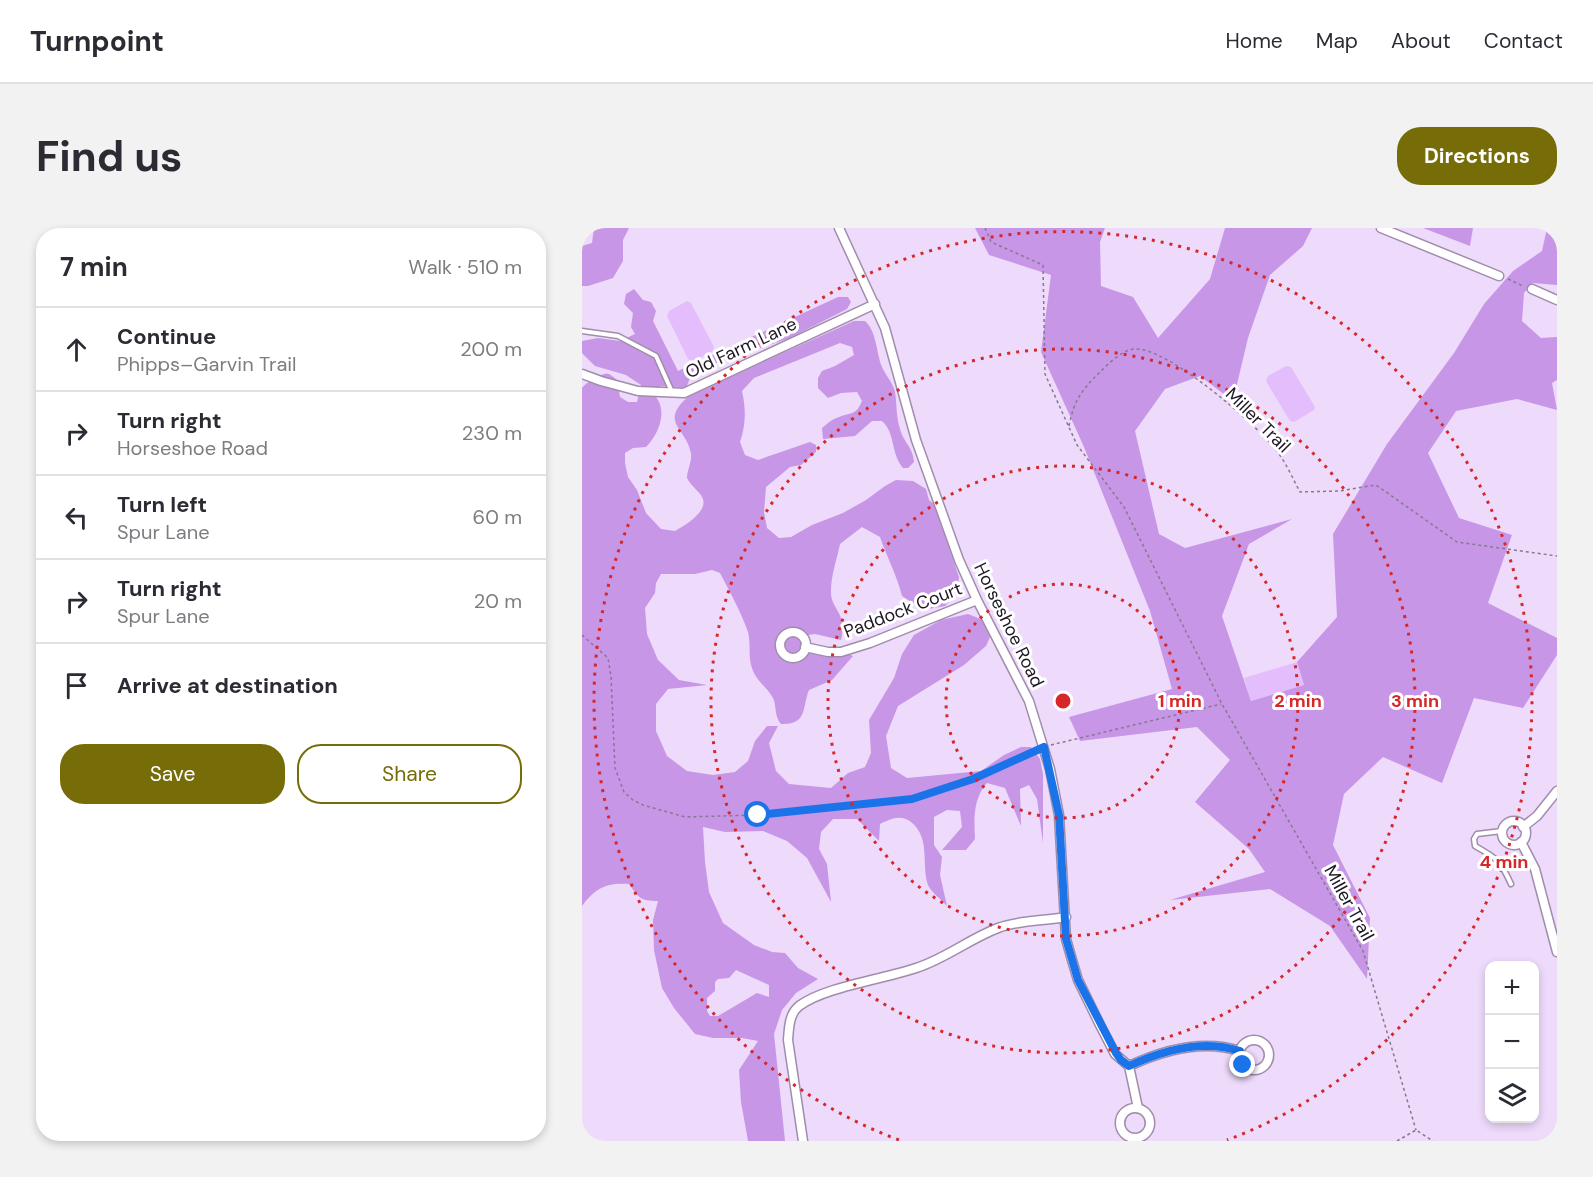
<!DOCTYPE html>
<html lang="en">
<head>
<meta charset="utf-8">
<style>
  :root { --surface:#fff; --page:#f2f2f3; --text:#2b2b33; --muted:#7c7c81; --line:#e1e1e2; --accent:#766d09 }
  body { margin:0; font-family:"DM Sans",sans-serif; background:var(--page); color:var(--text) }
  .controls { position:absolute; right:18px; bottom:18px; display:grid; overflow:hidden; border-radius:12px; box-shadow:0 3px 9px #0003 }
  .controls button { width:54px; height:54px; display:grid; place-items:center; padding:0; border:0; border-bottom:2px solid var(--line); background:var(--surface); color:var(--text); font:30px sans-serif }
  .stop { position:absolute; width:18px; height:18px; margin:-14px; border:4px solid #1a73e8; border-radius:50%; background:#fff }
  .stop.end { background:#1a73e8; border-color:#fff; box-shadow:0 2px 6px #0008 }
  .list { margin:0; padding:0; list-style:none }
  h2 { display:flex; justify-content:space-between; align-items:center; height:78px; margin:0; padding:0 24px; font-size:26px }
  h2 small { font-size:20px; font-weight:400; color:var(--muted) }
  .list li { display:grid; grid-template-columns:39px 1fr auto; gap:18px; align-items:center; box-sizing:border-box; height:84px; padding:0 24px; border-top:2px solid var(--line) }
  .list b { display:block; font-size:22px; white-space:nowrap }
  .list p { margin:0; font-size:20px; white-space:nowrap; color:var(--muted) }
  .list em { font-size:20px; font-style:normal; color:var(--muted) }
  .actions { display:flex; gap:12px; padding:18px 24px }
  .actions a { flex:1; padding:14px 0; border:2px solid var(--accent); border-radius:24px; text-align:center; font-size:21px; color:var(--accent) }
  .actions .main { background:var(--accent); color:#fff }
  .icon { flex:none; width:33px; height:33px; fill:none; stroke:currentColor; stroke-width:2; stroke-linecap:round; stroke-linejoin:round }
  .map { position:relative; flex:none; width:975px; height:913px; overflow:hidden; border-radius:24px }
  header { display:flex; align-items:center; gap:36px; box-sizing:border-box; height:84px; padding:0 30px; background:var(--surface); border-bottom:2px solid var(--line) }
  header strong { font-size:28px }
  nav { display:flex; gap:33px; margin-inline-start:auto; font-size:21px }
  .intro { display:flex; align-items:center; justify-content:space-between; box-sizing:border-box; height:144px; padding:0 36px }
  h1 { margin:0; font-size:42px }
  .button { padding:15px 27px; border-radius:24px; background:var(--accent); color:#fff; font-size:21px; font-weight:700 }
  main { display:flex; gap:36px; padding:0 36px }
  aside { flex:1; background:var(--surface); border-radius:24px; box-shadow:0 3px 9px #0003 }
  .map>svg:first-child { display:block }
  .green { fill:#e3bdfc }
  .forest { fill:#c896e6; fill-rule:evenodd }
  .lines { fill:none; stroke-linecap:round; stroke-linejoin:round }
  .lane-casing { stroke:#a08dac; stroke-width:7 }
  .street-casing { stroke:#a08dac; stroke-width:11 }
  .path { stroke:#86798f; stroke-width:1.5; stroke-dasharray:3 3; stroke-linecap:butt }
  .lane { stroke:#fff; stroke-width:4 }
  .street { stroke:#fff; stroke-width:8 }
  .route { stroke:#1a73e8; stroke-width:8 }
  .ring { fill:none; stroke:#d62828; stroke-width:3; stroke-dasharray:3 6 }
  .labels { text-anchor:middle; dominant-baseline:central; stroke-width:6; stroke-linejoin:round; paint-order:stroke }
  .street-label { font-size:18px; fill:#1e1723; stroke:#fff }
  .centre { fill:#d62828; stroke:#fff; stroke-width:3 }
  .ring-label { font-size:18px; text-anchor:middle; font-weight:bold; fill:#d62828; stroke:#fff; stroke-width:6; stroke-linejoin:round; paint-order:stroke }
</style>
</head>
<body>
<header>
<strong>Turnpoint</strong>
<nav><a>Home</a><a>Map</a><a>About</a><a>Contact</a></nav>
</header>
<div class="intro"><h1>Find us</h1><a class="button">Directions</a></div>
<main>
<aside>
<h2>7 min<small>Walk · 510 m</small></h2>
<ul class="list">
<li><svg class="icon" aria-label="ahead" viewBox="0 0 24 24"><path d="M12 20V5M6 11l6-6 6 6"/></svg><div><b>Continue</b><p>Phipps–Garvin Trail</p></div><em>200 m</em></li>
<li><svg class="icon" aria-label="right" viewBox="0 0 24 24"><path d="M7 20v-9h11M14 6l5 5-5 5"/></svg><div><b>Turn right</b><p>Horseshoe Road</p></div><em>230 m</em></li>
<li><svg class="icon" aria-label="left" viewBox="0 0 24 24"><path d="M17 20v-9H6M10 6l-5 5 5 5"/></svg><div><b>Turn left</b><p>Spur Lane</p></div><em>60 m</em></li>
<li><svg class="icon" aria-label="right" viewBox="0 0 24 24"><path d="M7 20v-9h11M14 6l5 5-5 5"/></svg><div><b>Turn right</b><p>Spur Lane</p></div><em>20 m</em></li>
<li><svg class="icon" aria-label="arrive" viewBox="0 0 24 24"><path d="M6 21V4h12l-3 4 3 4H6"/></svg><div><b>Arrive at destination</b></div></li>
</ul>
<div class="actions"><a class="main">Save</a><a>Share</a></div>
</aside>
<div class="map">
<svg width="975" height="913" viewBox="0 0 975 913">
  <rect width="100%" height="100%" fill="#eedafb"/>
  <path class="green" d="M105 73 109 75 132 119 131 123 111 133 106 131 85 88 87 83Z
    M704 138 709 139 733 179 732 182 712 194 708 193 684 153 686 148Z
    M715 434 722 457 669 473 662 450Z"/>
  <path class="forest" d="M12 0H47L41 12V33L31 50 6 58H0V18L10 15Z
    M393 0H523L518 14 519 58 551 69 576 110 628 51 643 0H730L721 18 688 47 666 110 651 173 618 148 583 161 553 203 577 306 603 320 710 291 667 316 640 388 669 473 722 457 715 434 755 389 751 306 805 216 872 125 902 76 931 43 960 23 965 0H975V57L951 55 942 65 940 93 959 110 975 109V152L970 155 975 182 935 171 874 183 846 225 877 290 930 307 906 375 975 410V427L941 480 892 470 860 555 801 529 762 566 751 617 788 690 785 751 748 698 688 661 588 672 683 644 667 621 613 574 648 532 615 499 498 513 487 489 590 461 568 383 502 219 459 124 469 47 407 27Z
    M841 0H891L888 18Z
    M52 61 61 72 69 74 74 83 71 93 96 143 256 69H266L269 74 265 81 208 110 111 143 104 160 78 158 74 169C86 184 76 207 64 219L51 220 43 225V235L46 249 55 262 64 285 79 301 93 303C102 298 128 283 120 269 118 264 109 258 105 250 105 242 110 234 109 226 105 199 75 195 108 167L272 93H283C295 104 294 124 300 139 304 148 311 155 313 164 315 177 314 189 318 201 322 215 331 219 332 234L326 240H321C308 224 314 206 300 193H290L273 208 241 211 240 200C245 196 250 191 257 189 269 184 274 188 280 173L275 164 259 165 246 170 236 160V150L240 143 253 138 272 127 270 119 258 115 172 150 160 163C164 181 164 196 158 214L163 227 176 232 228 214 234 217V224L219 237 208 239 184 259 182 284 185 300 197 310 209 309 230 297 261 285 284 272 303 258 314 252 331 253 344 261 347 272 353 277 377 349 375 365 363 378 346 381 337 379 320 368C315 348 305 329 298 309L280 299 258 316C255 331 249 347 249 363 248 381 266 384 259 412L233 406 219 408 226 415 254 421 271 428 250 452 227 462C220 479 226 497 199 496 192 488 195 479 191 470 185 459 174 453 170 440 166 430 169 416 166 404 159 384 148 364 138 345L130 342 113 346H79L74 355 73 365 63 380 65 406 76 432 97 452 125 457 86 461 74 476V503L85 528 105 543 131 547 153 544 166 533 173 513 185 498H196L187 515 194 543 207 556 249 560 266 545 283 539 289 525 287 492 312 450 320 426 332 407 359 392 386 386 401 392 408 409 404 418 382 437 316 478 304 508 309 540 325 550 399 543 422 527 439 519H449L458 531 461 546V615L455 571 447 557 438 561 439 598 423 560 405 555C391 570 392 592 393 611L384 622H360L380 599 378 583 365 582 352 589V617L360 629 358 647 365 678C360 672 349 664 346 657 339 636 349 610 329 594 319 586 308 591 298 596L297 613 275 591H251L239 604 237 621 245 636 249 674 225 630 205 613 181 603 143 604 121 599 123 634 127 664 141 695 172 717 190 724 203 725 216 740 236 751 214 765 200 782 192 806 203 913H166L159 874 157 842 176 813 160 810H131L113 806 92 780 80 760 72 722 71 692 76 673C58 673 57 670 47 656 25 654 13 660 0 678V160C4 155 19 144 27 146 29 147 34 151 35 152L38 169 46 174H55L59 157 44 147 13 138 0 125V113L16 110 38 113 53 106 49 99 51 85 42 76 44 66ZM154 742 187 757V769L175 765 136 788H128L125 783V770L133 763V754L136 751 147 750Z"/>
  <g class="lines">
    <g class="lane-casing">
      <path id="lane" d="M0 103 36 108 74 128 90 164
        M920 603 895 606 892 611 893 618C916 631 918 632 929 656"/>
    </g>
    <g class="street-casing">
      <path id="street" d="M257 0 303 100 334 212 377 332 395 372 447 473 468 541 477 587 484 711 490 732 496 752 518 797 533 826 547 838 556 880
        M799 0 917 48
        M950 61 975 72
        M0 146 19 153 56 163 102 165 293 76
        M198 417a13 13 0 1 1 26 0a13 13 0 1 1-26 0Z
        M223 419 246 424H259L288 415 395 372
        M920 605a12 12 0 1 1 24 0a12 12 0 1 1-24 0Z
        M941 599 955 588 975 563
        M939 614 953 641 975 724
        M657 827a15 15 0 1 1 30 0a15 15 0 1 1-30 0Z
        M547 838C581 822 621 811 658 823
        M538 895a15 15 0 1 1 30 0a15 15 0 1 1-30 0Z
        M221 913 206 812C207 800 207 786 217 778 242 759 302 751 334 740 363 731 387 711 416 700 437 692 462 693 484 689"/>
    </g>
    <path class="path" d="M403 0 409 14 461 37 463 146 495 217 542 279 640 476 781 723 834 902
      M926 51 941 58
      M487 198C492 172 499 163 518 144 526 136 540 122 552 121 585 118 675 197 695 223 704 235 711 251 718 264L757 263 794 257 875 314 975 328
      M0 407 26 430 29 448 33 540 42 564 51 572 61 577 103 589 176 587 330 571 391 551 453 523
      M469 517 639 476
      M815 913 834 902 851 913"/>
    <use href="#lane" class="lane"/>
    <use href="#street" class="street"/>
  </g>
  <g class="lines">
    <path class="route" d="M176 587 330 571 391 551 462 519 477 587 484 711 496 752 534 825 539 832 547 838C581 822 621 811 658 823L657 828 661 837"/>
  </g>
  <g class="ring">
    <circle cx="481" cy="473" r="117"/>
    <circle cx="481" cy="473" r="235"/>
    <circle cx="481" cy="473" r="352"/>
    <path d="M317 912A469 469 0 1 1 645 912"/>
  </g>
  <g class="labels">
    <g class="street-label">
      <text transform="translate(159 120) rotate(-25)">Old Farm Lane</text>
      <text transform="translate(676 192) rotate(45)">Miller Trail</text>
      <text transform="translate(321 382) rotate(-21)">Paddock Court</text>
      <text transform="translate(427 397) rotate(64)">Horseshoe Road</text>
      <text transform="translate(767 675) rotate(61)">Miller Trail</text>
    </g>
  </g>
  <circle cx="481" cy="473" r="9" class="centre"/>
  <g class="ring-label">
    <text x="598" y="479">1 min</text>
    <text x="716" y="479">2 min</text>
    <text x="833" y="479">3 min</text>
    <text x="922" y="640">4 min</text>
  </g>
</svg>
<div class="controls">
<button>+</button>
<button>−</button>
<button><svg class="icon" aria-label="layers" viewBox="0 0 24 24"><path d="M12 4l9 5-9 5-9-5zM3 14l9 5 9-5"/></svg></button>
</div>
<div class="stop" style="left:176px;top:587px"></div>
<div class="stop end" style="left:661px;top:837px"></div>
</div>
</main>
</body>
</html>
